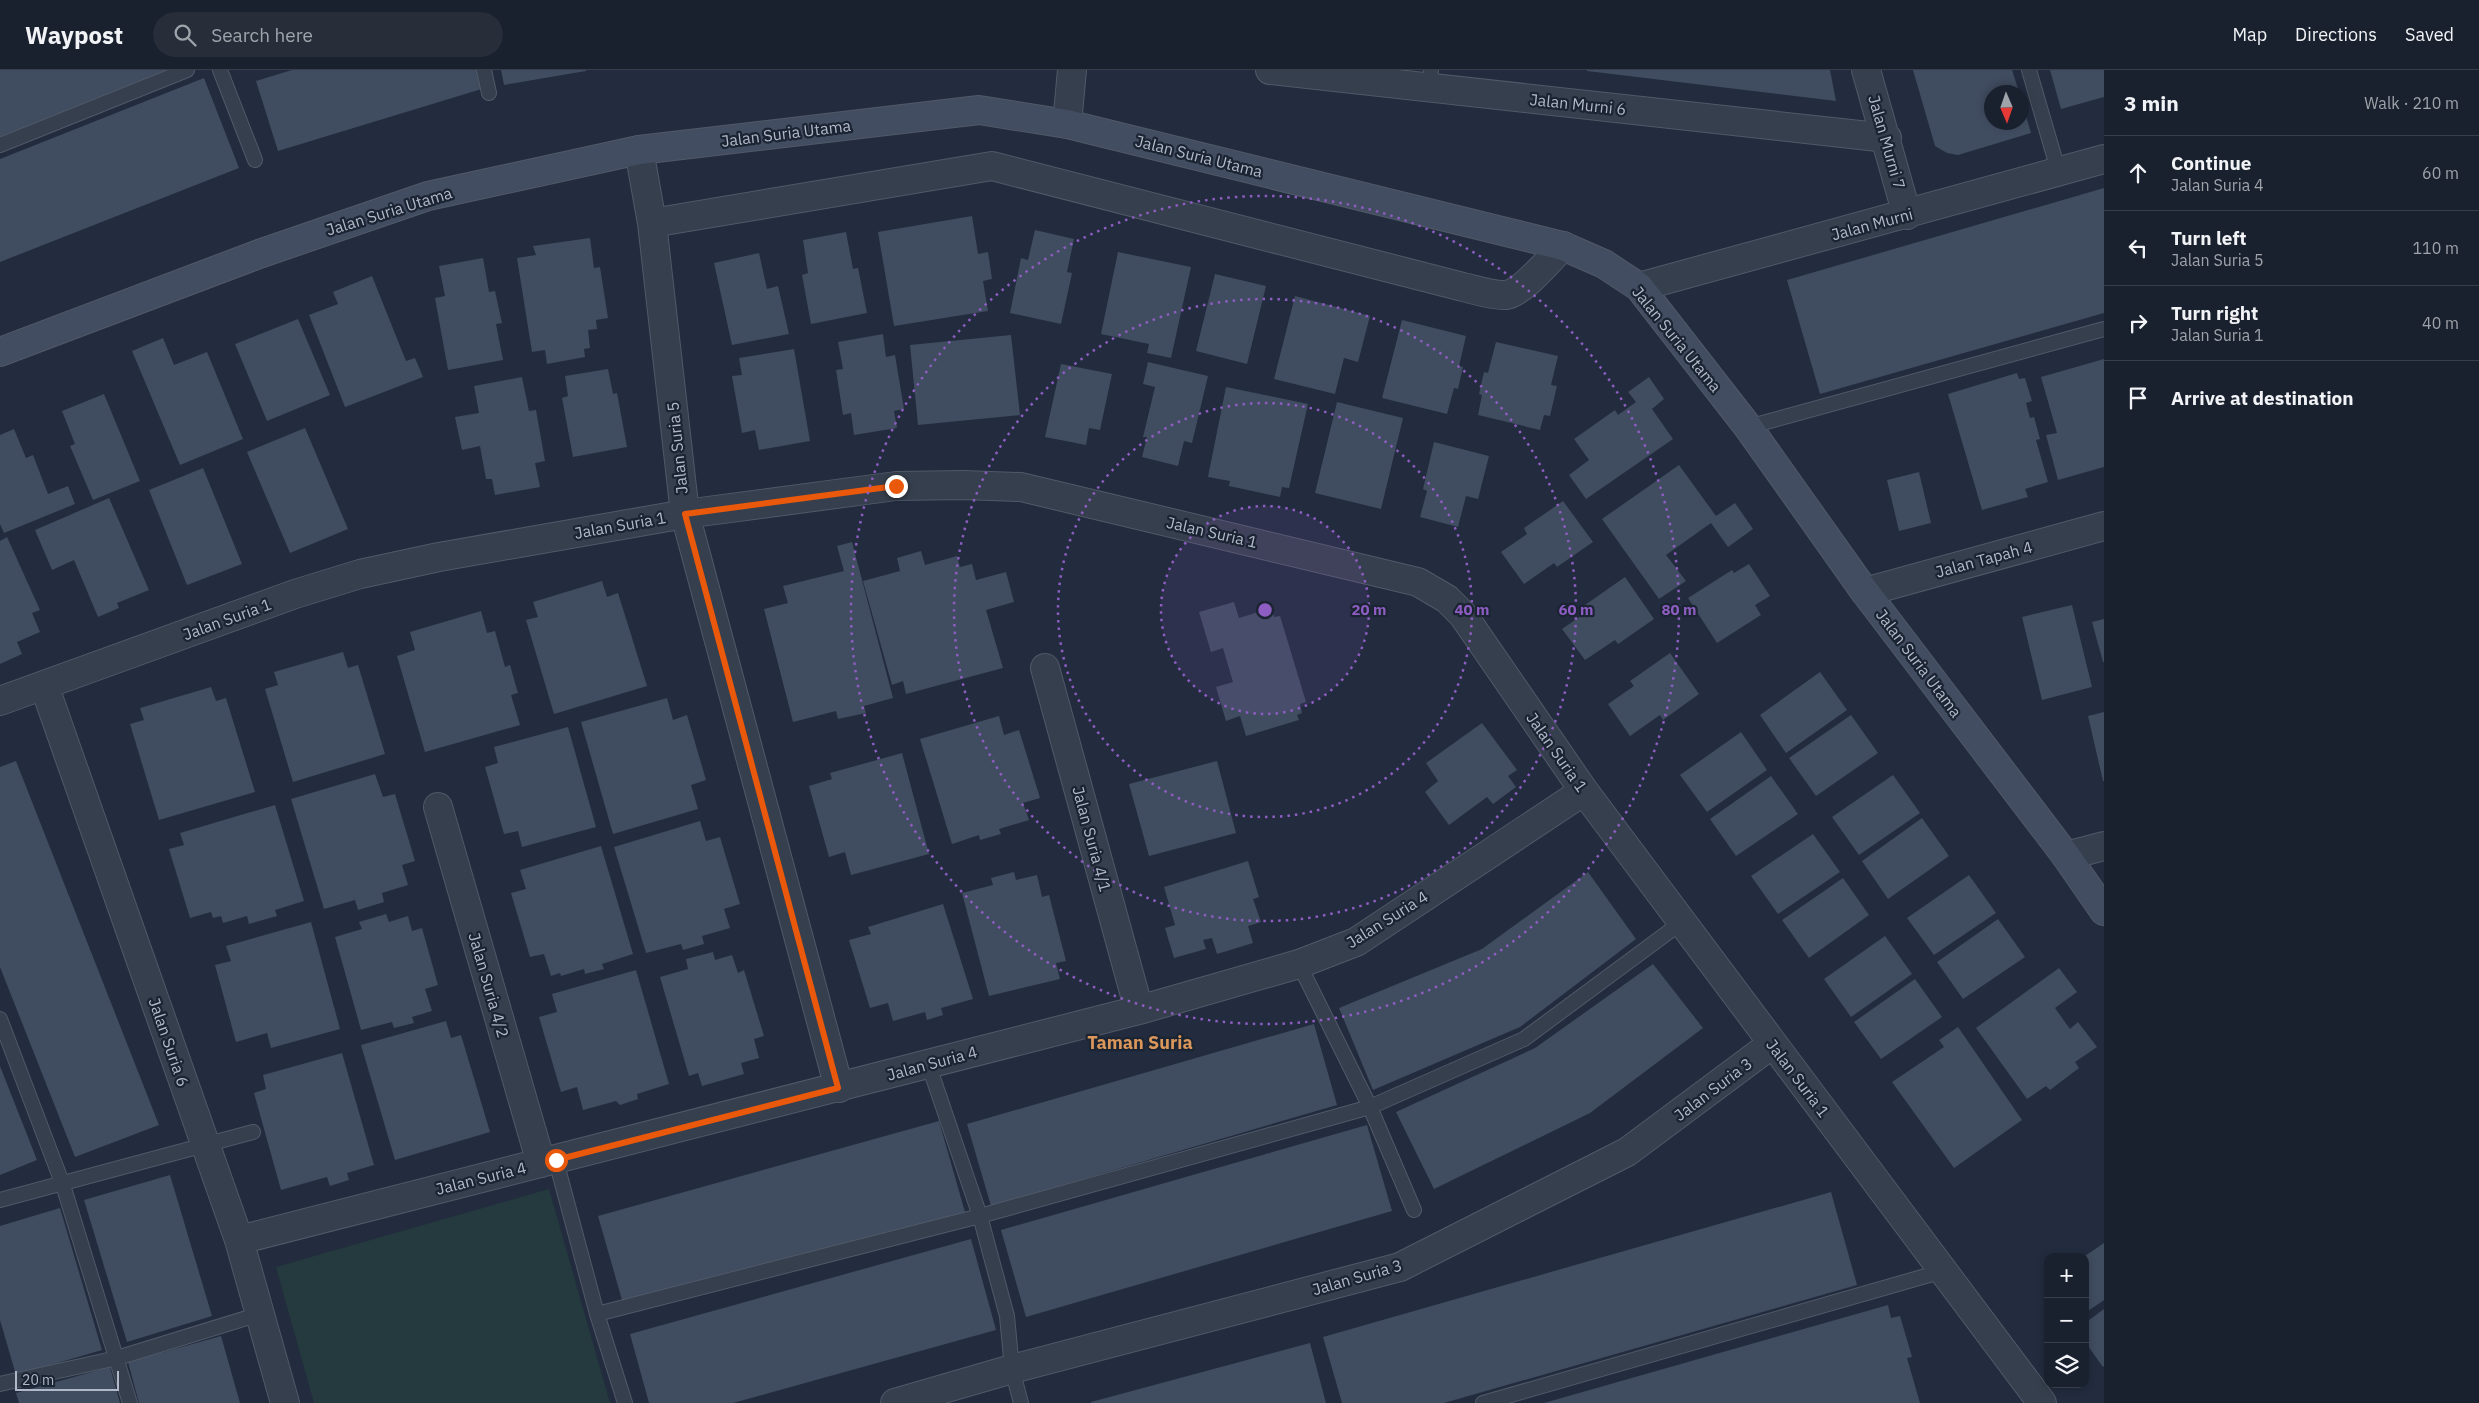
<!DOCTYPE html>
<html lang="en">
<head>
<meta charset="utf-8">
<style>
  :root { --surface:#1a212e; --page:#272e3a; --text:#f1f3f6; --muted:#9fa3aa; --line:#383e4a }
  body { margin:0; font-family:"IBM Plex Sans",sans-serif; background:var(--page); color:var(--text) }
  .controls { position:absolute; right:15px; bottom:15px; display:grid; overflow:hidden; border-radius:10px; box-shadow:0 2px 8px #0003 }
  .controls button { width:45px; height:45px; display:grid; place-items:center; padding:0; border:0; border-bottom:1px solid var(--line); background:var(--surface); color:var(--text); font:25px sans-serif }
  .compass { position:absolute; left:1984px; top:15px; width:45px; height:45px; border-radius:50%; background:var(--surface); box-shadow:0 2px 8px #0003; rotate:178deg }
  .scale { position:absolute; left:15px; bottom:12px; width:104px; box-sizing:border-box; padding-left:5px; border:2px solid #b1b9c9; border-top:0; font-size:14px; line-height:18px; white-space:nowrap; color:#b1b9c9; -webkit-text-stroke:4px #1b2432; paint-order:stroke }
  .stop { position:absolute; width:15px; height:15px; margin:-11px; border:4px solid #ea580c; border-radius:50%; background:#fff }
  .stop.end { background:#ea580c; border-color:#fff; box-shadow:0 1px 5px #0008 }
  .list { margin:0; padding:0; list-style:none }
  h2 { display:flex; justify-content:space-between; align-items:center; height:65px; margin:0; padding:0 20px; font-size:21px }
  h2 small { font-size:16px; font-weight:400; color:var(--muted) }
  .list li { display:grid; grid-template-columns:32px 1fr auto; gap:15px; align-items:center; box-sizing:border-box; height:75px; padding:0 20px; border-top:1px solid var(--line) }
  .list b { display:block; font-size:19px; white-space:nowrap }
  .list p { margin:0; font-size:16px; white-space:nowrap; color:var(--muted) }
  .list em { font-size:16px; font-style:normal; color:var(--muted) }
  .icon { flex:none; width:28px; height:28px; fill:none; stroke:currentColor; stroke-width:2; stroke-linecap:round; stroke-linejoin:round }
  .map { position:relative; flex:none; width:2104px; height:1333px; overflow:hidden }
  header { display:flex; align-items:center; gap:30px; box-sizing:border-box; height:70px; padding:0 25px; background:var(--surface); border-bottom:1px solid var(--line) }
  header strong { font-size:24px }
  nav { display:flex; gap:28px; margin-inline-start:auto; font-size:18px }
  .search { width:350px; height:45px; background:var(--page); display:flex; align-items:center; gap:12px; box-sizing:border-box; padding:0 18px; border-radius:28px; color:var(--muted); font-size:19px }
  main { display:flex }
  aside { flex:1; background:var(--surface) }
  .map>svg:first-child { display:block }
  .green { fill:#243a3e }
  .building { fill:#404c60 }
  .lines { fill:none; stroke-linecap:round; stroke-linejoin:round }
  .lane-casing { stroke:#515968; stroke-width:16 }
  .street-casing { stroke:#515968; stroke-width:30 }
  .secondary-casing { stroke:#515968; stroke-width:30 }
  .lane { stroke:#363f4d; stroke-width:14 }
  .street { stroke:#363f4d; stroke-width:28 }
  .secondary { stroke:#434d61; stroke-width:28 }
  .route { stroke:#ea580c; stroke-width:6 }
  .ring { fill:none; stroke:#8e5dc2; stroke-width:2.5; stroke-dasharray:2.5 5 }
  .labels { text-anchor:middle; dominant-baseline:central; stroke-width:4.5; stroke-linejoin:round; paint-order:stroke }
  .street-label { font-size:16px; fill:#b1b9c9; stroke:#1b2432 }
  .neighbourhood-label { font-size:18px; font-weight:bold; fill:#db975b; stroke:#1b2432 }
  .centre { fill:#8e5dc2; stroke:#1b2432; stroke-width:2.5 }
  .ring-label { font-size:15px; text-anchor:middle; font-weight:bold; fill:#8e5dc2; stroke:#1b2432; stroke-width:4.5; stroke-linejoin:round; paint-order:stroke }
</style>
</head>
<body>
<header>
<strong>Waypost</strong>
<div class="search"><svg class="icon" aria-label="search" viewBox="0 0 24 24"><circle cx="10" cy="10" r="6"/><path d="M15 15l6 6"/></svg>Search here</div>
<nav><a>Map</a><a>Directions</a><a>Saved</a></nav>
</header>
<main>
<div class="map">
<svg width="2104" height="1333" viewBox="0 0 2104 1333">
  <rect width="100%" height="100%" fill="#222c3e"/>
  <path class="green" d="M549 1119 610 1333H314L276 1197Z"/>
  <path class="building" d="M0 0H179L0 71Z
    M292 0H479L485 18 278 81 256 11Z
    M501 0H586V1L504 15Z
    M1587 0H1830L1836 31 1587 1Z
    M1913 0H2012L2019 22H1992V52H2022V32L2031 63 1958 85 1947 83 1935 76Z
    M2050 0H2104V27L2061 39Z
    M204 8 239 98 0 192V89Z
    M2104 118V243L1820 324 1787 210Z
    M972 146 978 184 988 182 992 209 983 211 988 241 894 256 878 162Z
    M1035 160 1074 169 1067 202 1072 203 1061 254 1010 243 1021 188 1028 190Z
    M846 162 853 199 858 198 867 243 811 254 802 205 808 203 803 170Z
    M590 168 594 198 600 197 608 248 596 250 597 259 588 260 590 278 584 279 585 287 547 294 545 280 532 282 517 188 536 185 533 176Z
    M1118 182 1191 197 1171 288 1147 283 1149 274 1101 264Z
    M759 183 767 219 778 216 789 264 732 275 714 193Z
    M483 188 489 222 495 221 502 253 496 254 503 290 448 300 435 228 445 226 439 196Z
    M1215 204 1266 216 1247 294 1196 281Z
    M372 206 406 291 415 288 423 307 345 337 309 245 338 234 333 222Z
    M1295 226 1370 246 1358 292 1344 288 1335 324 1274 309Z
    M298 249 330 325 267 351 235 274Z
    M1402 250 1466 266 1459 296 1463 297 1458 319 1454 318 1447 344 1382 328Z
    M883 264 886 287 895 285 904 339 894 341 897 358 854 365 851 343 843 345 836 300 843 299 838 272Z
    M1011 265 1020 345 918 355 910 275Z
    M163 268 174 295 207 282 243 369 180 395 132 281Z
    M1496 272 1558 286 1551 315 1557 316 1550 346 1544 345 1540 360 1478 345 1482 325 1479 324 1484 302 1488 303Z
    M794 279 810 371 759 380 755 360 742 363 732 306 742 305 739 288Z
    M2104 289V397L2058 410 2046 365 2057 363 2041 307Z
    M1148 292 1208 306 1192 373 1184 371 1178 396 1142 387 1147 367H1143L1155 317 1143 314Z
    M1061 294 1112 304 1100 360 1089 358 1086 375 1045 367Z
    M608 299 613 324 617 323 627 377 573 387 562 328 568 326 565 306Z
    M2017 303 2019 309 2025 308 2032 331 2026 333 2030 348 2034 347 2040 369 2036 370 2048 412 2025 419 2028 427 1982 440 1948 324Z
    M522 307 529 341 536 340 545 391 535 393 540 417 495 425 492 409H486L480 376 462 380 455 347 479 343 474 316Z
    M1649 307 1664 329 1652 339 1673 369 1586 429 1569 405 1589 390 1574 369 1615 340 1618 345 1636 332 1628 322Z
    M1226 317 1308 334 1289 418 1282 417 1280 427 1229 416 1230 411 1208 407Z
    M104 324 140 411 93 430 70 376 75 374 62 341Z
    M1337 332 1403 348 1381 439 1315 423Z
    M305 358 348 459 290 483 247 382Z
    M14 359 26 388 33 385 48 424 68 416 75 434 4 463 0 454V365Z
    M1434 372 1489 386 1478 429 1466 426 1458 457 1420 447 1427 421 1423 419Z
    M1679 395 1716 446 1735 433 1753 459 1728 477 1711 453 1666 485 1686 511 1659 529 1602 449Z
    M203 398 242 494 187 515 149 420Z
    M1919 402 1931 453 1899 461 1887 410Z
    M109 428 149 520 117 533 119 538 98 547 74 490 52 500 35 460Z
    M1563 431 1593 472 1557 497 1554 493 1524 514 1501 482 1527 464 1524 458Z
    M7 467 40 540 32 543 40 562 17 572 22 584 0 594V471Z
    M852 472 893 628 864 636 866 643 838 649 836 641 793 652 764 539 788 533 783 516 844 501 837 476Z
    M921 481 925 495 957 486 960 497 972 494 976 510 1006 502 1014 532 986 540 1003 598 906 624 903 611 892 615 863 511 900 501 897 488Z
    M1749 494 1770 526 1755 535 1761 545 1717 573 1688 528 1732 500 1734 503Z
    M1625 507 1654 549 1618 574 1615 570 1585 590 1562 559 1588 541 1585 535Z
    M602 511 607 527 618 523 647 616 554 644 526 550 538 547 533 532Z
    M1234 532 1239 548 1272 538 1274 547 1280 546 1306 632 1300 634 1302 643 1297 645 1299 650 1246 666 1240 646 1226 651 1216 617 1233 612 1223 578 1211 582 1199 542Z
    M2072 535 2092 617 2042 630 2022 547Z
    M481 541 487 563 495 561 505 597 510 595 518 623 511 625 520 655 425 682 397 586 415 580 410 562Z
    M2104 549V592H2103L2092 552Z
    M343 582 348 598 358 595 385 684 293 712 265 619 278 615 274 602Z
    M1670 583 1699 624 1663 650 1660 645 1630 666 1608 634 1634 616 1630 611Z
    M1820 602 1847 640 1786 683 1760 645Z
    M211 617 216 631 226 628 255 722 159 750 130 654 144 650 140 638Z
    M667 628 673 650 687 645 706 710 691 715 698 739 613 764 581 652Z
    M2104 642V711H2103L2088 646Z
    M1851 645 1878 683 1816 726 1789 688Z
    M999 646 1004 665 1019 660 1040 728 1023 733 1029 750 999 759 1001 764 980 770 979 765 952 774 920 669Z
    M1482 653 1517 700 1508 706 1516 717 1493 734 1487 727 1449 755 1425 722 1438 711 1426 693Z
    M568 657 596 757 522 777 518 761 504 764 485 697 498 693 494 677Z
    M1741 662 1767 700 1707 742 1680 705Z
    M902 683 929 784 851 805 845 782 829 787 809 716 832 709 830 703Z
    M16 691 159 1055 75 1087 0 897V697Z
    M1217 691 1236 763 1149 786 1129 714Z
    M375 704 383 727 395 724 415 791 402 795 408 815 382 823 384 832 358 840 355 830 324 839 291 729Z
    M1893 705 1920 743 1859 785 1832 747Z
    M1771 706 1798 744 1736 786 1710 749Z
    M275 735 304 831 275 840 277 846 249 854 247 846 223 853 221 846 213 848 211 842 190 848 169 779 184 775 180 763Z
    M1922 748 1949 786 1888 829 1862 791Z
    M700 751 706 771 720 767 740 834 724 839 730 858 702 866 704 874 683 880 681 874 646 883 614 777Z
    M1813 764 1840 802 1778 844 1751 806Z
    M601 776 633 884 602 894 604 899 585 904 584 899 561 906 560 903 551 906 544 884 530 887 511 823 526 819 520 800Z
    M1248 791 1259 827 1253 829 1261 852 1248 856 1253 873 1217 884 1212 868 1203 870 1206 879 1174 888 1165 858 1175 855 1164 817Z
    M1014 802 1016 810 1037 805 1042 827 1049 825 1066 891 1056 893 1060 909 989 926 962 823 993 815 991 808Z
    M1588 802 1636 869 1520 957 1373 1020 1339 938 1482 879Z
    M1969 805 1996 843 1934 885 1907 848Z
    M1843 808 1869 845 1809 888 1782 850Z
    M943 834 973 929 941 938 943 945 927 950 925 942 893 951 888 933 870 938 849 870 871 864 868 857Z
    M386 844 389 852 408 846 412 861 422 858 438 915 425 919 432 941 412 947 414 953 394 958 392 952 361 960 335 867 362 859 359 852Z
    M1998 849 2025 887 1963 929 1937 892Z
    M311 852 340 959 271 978 267 963 236 972 215 895 231 891 226 876Z
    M1885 866 1912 904 1851 947 1824 909Z
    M713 882 715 890 732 885 738 903 744 900 764 966 754 969 759 988 741 993 744 1004 702 1016 698 1003 689 1006 660 907 688 899 686 889Z
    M1653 894 1703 958 1590 1043 1434 1119 1396 1042 1535 978Z
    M2059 898 2077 922 2055 938 2070 959 2078 952 2097 977 2075 992 2079 998 2050 1020 2046 1016 2027 1029 1976 958Z
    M636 900 669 1014 637 1024 638 1029 620 1035 616 1031 583 1040 577 1017 561 1022 539 947 557 942 552 924Z
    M1915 909 1942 947 1881 989 1854 952Z
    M446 951 451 968 461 965 490 1062 395 1090 361 975Z
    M1314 954 1337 1035 991 1136 967 1054Z
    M1958 957 2022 1050 1954 1098 1892 1012 1944 977 1939 970Z
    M342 983 374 1095 347 1103 349 1110 330 1116 327 1107 281 1120 254 1023 266 1019 263 1005Z
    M0 996 37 1090 0 1105Z
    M939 1051 965 1142 624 1237 598 1146Z
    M1367 1055 1392 1141 1026 1247 1001 1160Z
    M170 1105 212 1246 127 1272 84 1130Z
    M1831 1122 1857 1215 1444 1333H1342L1323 1267Z
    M60 1138 102 1280 16 1305 0 1250V1156Z
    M971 1169 996 1260 733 1333H649L630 1264Z
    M2104 1173V1230L2085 1243V1186Z
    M1888 1235 1891 1248 1900 1246 1912 1287 1907 1288 1920 1333H1544Z
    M2104 1239V1296L2103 1297 2085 1272V1253Z
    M221 1266 240 1333H139L128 1292Z
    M1310 1273 1326 1333H1091V1332Z
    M110 1297 120 1333H19L16 1323Z"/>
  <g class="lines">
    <g class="lane-casing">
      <path id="lane" d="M220 0 255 90
        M484 0 489 23
        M2029 0 2059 103
        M1429 18 1431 0
        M0 75 187 0
        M1748 357 2104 259
        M1299 894 1370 1037 1414 1140
        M0 949 63 1115 130 1333
        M928 993 980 1146 1007 1246 1012 1299 1021 1333
        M556 1091 597 1244 625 1333
        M0 1130 253 1062
        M597 1244 980 1146 1370 1037 1524 969 1682 852
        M0 1314 117 1288 260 1244
        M1483 1333 1943 1201"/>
    </g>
    <g class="street-casing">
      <path id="street" d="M1270 0 1887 68
        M1866 0 1907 145
        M1067 54 1072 0
        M639 80 652 153 685 444 839 1018
        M652 153 992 96 1463 217C1476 220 1493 226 1506 225 1522 223 1551 188 1563 176
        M1639 217 2104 89
        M1865 522 2104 456
        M1045 598 1139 940
        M44 615 239 1170 285 1333
        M0 631 295 524 360 504 439 487 685 444 896 416 963 415 1021 417 1418 512 1447 529 1463 545 1584 721 2042 1333
        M438 737 541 1093
        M2066 786 2104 776
        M239 1170 1139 940 1299 894 1356 872 1584 721
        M895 1333 1012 1299 1400 1197 1627 1082 1772 974"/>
    </g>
    <g class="secondary-casing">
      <path id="secondary" d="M0 282 259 184 428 126 639 80 979 40 1067 54 1563 176 1604 194 1639 217 1748 357 1865 522 2066 786 2104 841"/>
    </g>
    <use href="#lane" class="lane"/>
    <use href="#street" class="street"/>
    <use href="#secondary" class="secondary"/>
  </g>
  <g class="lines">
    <path class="route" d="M556 1090 838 1018 685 444 896 416"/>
  </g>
  <circle cx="1265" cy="540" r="104" fill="#8e5dc2" fill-opacity=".12"/>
  <g class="ring">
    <circle cx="1265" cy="540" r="104"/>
    <circle cx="1265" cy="540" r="207"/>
    <circle cx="1265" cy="540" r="311"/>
    <circle cx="1265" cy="540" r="414"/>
  </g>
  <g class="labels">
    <g class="street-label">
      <text transform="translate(1578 34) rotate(6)">Jalan Murni 6</text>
      <text transform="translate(786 63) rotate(-7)">Jalan Suria Utama</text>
      <text transform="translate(1887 72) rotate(74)">Jalan Murni 7</text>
      <text transform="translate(1199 86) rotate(14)">Jalan Suria Utama</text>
      <text transform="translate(389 141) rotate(-17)">Jalan Suria Utama</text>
      <text transform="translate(1872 154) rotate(-15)">Jalan Murni</text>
      <text transform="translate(1677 269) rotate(51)">Jalan Suria Utama</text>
      <text transform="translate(677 378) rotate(-96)">Jalan Suria 5</text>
      <text transform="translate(620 455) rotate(-10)">Jalan Suria 1</text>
      <text transform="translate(1212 462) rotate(13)">Jalan Suria 1</text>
      <text transform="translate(1984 489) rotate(-15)">Jalan Tapah 4</text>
      <text transform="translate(227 549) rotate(-20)">Jalan Suria 1</text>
      <text transform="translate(1919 593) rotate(53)">Jalan Suria Utama</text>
      <text transform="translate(1557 682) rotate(55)">Jalan Suria 1</text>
      <text transform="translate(1092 769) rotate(75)">Jalan Suria 4/1</text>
      <text transform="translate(1387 849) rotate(-32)">Jalan Suria 4</text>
      <text transform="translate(489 915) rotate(74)">Jalan Suria 4/2</text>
      <text transform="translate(169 972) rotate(71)">Jalan Suria 6</text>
      <text transform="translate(932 993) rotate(-15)">Jalan Suria 4</text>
      <text transform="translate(1798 1008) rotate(53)">Jalan Suria 1</text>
      <text transform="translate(1713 1019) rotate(-37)">Jalan Suria 3</text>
      <text transform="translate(481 1108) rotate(-14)">Jalan Suria 4</text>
      <text transform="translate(1357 1207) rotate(-16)">Jalan Suria 3</text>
    </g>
    <g class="neighbourhood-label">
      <text x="1140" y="972">Taman Suria</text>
    </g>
  </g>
  <circle cx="1265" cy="540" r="8" class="centre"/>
  <g class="ring-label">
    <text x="1369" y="545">20 m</text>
    <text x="1472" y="545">40 m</text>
    <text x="1576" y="545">60 m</text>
    <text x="1679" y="545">80 m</text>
  </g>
</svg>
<div class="controls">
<button>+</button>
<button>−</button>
<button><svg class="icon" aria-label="layers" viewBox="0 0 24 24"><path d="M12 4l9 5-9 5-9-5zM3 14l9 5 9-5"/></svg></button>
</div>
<svg class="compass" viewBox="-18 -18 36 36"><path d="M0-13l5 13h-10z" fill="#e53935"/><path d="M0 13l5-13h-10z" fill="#9fa3aa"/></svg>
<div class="scale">20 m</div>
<div class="stop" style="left:556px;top:1090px"></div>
<div class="stop end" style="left:896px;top:416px"></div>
</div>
<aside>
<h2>3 min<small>Walk · 210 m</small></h2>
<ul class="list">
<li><svg class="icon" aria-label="ahead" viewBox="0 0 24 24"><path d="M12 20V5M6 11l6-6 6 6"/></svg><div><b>Continue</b><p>Jalan Suria 4</p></div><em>60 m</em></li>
<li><svg class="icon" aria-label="left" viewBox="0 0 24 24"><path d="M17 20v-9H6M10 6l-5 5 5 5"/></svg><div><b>Turn left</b><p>Jalan Suria 5</p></div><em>110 m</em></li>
<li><svg class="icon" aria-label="right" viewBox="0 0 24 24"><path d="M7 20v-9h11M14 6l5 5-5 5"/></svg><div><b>Turn right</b><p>Jalan Suria 1</p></div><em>40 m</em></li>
<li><svg class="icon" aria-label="arrive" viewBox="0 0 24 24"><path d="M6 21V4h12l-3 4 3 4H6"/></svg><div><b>Arrive at destination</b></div></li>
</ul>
</aside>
</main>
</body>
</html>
